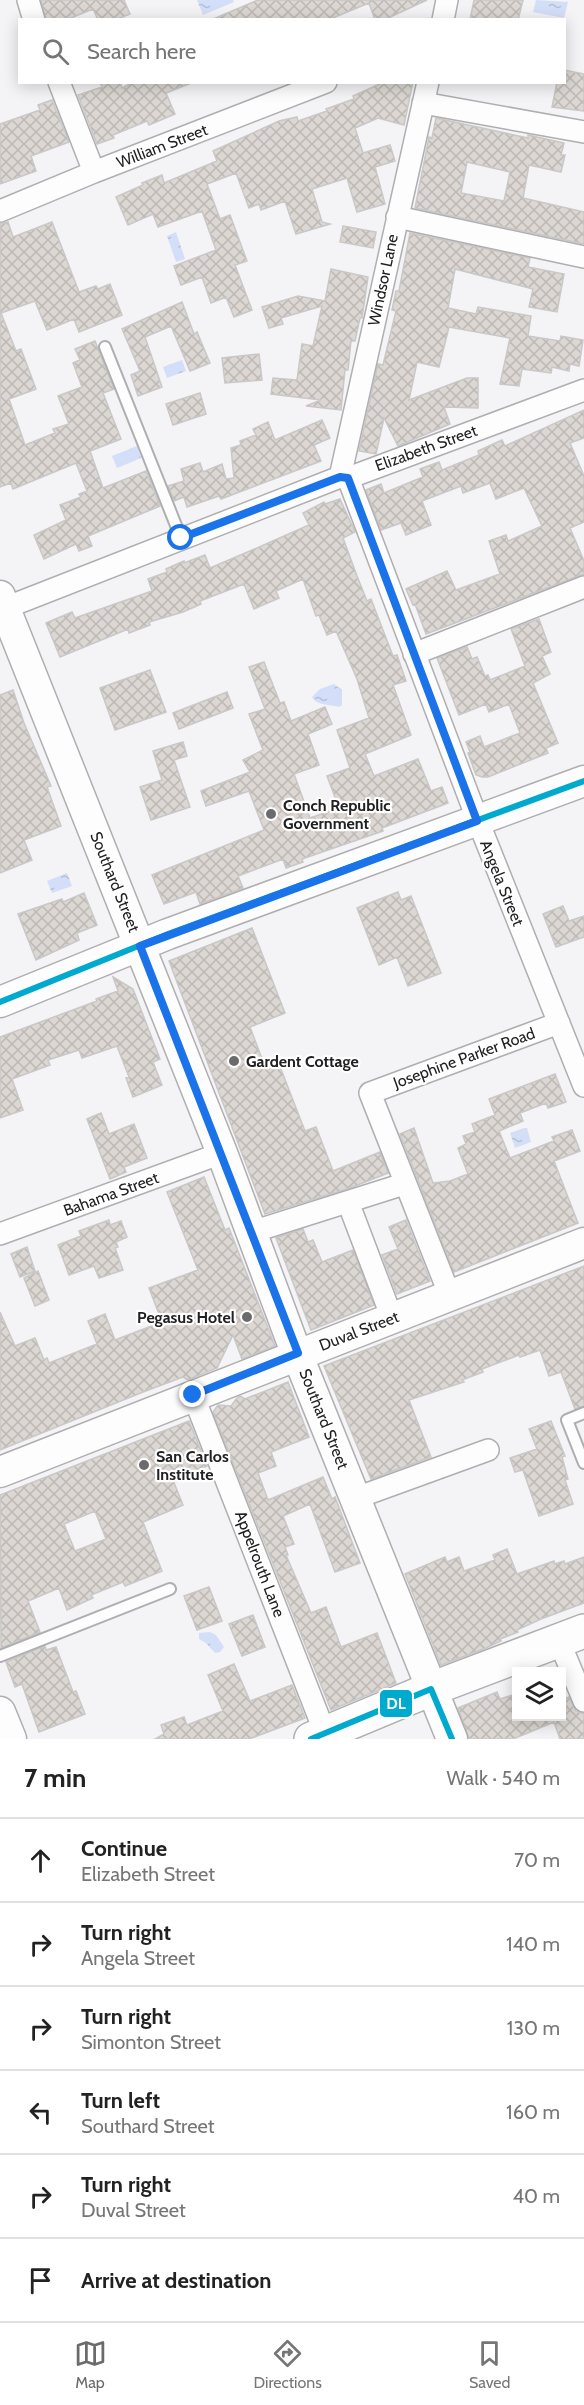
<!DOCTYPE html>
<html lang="en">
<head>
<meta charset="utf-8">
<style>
  :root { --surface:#fff; --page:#f6f6f6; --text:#222; --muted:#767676; --line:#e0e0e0; --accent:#6b6a6c }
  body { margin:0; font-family:Cabin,sans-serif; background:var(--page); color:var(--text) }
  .controls { position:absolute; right:18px; bottom:18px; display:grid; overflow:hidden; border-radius:0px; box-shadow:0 3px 15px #0003 }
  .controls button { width:54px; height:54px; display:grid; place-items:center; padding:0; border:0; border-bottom:2px solid var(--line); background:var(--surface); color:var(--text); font:30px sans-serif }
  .stop { position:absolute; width:18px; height:18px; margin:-14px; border:4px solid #1a73e8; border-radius:50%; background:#fff }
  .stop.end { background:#1a73e8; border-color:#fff; box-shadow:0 2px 6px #0008 }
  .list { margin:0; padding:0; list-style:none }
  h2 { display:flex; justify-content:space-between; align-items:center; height:78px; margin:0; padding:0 24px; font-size:26px }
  h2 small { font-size:20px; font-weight:400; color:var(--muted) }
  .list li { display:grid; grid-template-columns:39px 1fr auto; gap:18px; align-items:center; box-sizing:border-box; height:84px; padding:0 24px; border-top:2px solid var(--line) }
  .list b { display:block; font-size:22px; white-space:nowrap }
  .list p { margin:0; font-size:20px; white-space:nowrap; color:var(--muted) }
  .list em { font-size:20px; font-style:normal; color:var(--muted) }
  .icon { flex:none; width:33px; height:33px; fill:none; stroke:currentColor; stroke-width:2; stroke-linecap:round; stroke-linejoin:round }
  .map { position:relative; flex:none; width:584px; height:1739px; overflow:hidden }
  .search { position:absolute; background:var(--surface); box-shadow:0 3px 15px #0003; left:18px; right:18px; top:18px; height:66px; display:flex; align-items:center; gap:15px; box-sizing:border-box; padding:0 21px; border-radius:0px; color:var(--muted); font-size:22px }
  .sheet { height:582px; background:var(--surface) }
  nav { display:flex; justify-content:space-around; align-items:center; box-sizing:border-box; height:84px; border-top:2px solid var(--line); background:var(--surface); font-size:16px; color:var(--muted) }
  nav a { display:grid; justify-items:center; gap:3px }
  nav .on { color:var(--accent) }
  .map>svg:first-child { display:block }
  .water { fill:url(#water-ripples) }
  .building { fill:url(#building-cross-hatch); stroke:#c9c8c8; stroke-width:1.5; fill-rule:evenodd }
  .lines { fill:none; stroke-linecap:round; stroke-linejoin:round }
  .lane-casing { stroke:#afaeb0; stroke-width:14 }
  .street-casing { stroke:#afaeb0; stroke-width:24 }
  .secondary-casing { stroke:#afaeb0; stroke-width:33 }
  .primary-casing { stroke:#afaeb0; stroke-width:36 }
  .lane { stroke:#fdfdfe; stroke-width:10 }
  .street { stroke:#fdfdfe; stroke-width:21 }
  .secondary { stroke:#fdfdfe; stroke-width:30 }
  .primary { stroke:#fdfdfe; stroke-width:33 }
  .bus-1-casing { stroke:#fff; stroke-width:10 }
  .bus-1 { stroke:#00a9ce; stroke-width:6 }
  .route { stroke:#1a73e8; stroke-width:8 }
  .poi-dot { fill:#6b6a6c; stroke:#fff; stroke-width:2 }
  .labels { text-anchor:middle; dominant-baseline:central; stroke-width:4.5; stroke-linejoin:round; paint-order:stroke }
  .street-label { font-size:16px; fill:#212022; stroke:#fff }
  .poi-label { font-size:16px; font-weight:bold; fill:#212022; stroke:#fff; text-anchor:start }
  .line-badge { stroke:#fff; stroke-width:2 }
  .badge-label { font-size:16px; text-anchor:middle; font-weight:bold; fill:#fff }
</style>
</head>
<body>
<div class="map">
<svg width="584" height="1739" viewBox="0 0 584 1739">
  <defs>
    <pattern id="water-ripples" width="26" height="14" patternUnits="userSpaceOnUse" patternTransform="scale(1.5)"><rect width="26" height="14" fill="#d3dff8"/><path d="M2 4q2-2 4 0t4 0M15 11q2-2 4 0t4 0" fill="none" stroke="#b5bfd4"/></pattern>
    <pattern id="building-cross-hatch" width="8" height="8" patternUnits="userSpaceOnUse" patternTransform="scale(1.5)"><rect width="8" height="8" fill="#dcd7d2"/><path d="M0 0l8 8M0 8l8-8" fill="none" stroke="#bcb8b4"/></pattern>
  </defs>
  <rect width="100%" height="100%" fill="#f4f3f5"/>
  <path class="water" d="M197 0H233L234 2 203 15Z
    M536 0 568 2 564 18 533 12Z
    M176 232 185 259 176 262 167 236Z
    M182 360 186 371 167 378 163 367Z
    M137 446 141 458 117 468 112 456Z
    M334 684 342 690V705L339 707C329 704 317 706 312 697L320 689Z
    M67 873 72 886 52 893 47 881Z
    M524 1128H527L531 1142 515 1148 510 1133Z
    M210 1632 216 1635 224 1647 220 1652 215 1653 206 1643 199 1639V1633Z"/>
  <path class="building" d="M41 0H124L130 14 115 20H98L93 9 66 20H46Z
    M258 0H427L384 20H375L369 3 328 20H211Z
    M474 0H523L518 20H470Z
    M564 70 584 74V111L552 107 557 82H564Z
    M100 82H120L122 88 134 82 191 83 166 93 175 114 149 125 147 121 113 135 114 138 97 144 78 95 102 87Z
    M384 82H413L404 125 378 118 355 128 363 153 390 145 395 161 375 167 385 204 357 212 347 178 312 189 322 222 330 224 296 234 285 201 261 210 259 204 249 208 236 173 207 184 220 219 230 215 247 261 235 265 252 310 234 317 226 297 211 303 202 277 181 285 174 266 216 250 202 211 158 227 153 214 128 225 116 197 143 185 142 183 162 175 164 183 217 161 213 151 279 121 297 117 298 121 327 111 326 109 354 99 353 96Z
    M52 100 69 142 31 156 36 171 0 184V124L40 110 38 105Z
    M436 118 528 138V135L564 143 561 155H565L561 172 529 165 523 198 584 212V244L415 208 429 137 432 138ZM467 162 510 172 504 201 461 193Z
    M8 222 13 237 52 222 79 292 96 286 98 289 110 284 122 315 79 332 74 319 47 330 35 301 1 313 16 351 21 349 36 389 9 399 25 445 55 433 53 429 69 424 58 396 82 387 73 363 80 360 75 349 95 341 114 389 103 393 121 439 90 451 103 488 146 471 160 506 88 536 92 546 79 551 76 544 44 559 34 535 66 520 60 505 81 497 79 494 87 491 76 463 13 489 11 483 0 487V224Z
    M343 226 376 232 373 248 340 242Z
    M410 233 530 258 528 267 564 274 557 312 529 307 533 289 455 269 448 308 476 314 478 307 531 316 528 336 560 341 561 336 583 340 579 366 570 364 569 371 552 367 551 373 522 369 519 386 500 384 510 338 449 327 439 367 417 362 409 400 467 378H478V408L444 407 450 424 398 446 384 418 376 454 359 451 378 364 383 365 396 311 392 310 396 291H399Z
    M331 269 368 277 362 318H360L355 341H351L348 370H345L341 410 306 406 321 400 271 394 273 378 297 380 302 344 313 346 322 306 281 318 283 324 269 328 262 307 298 296 325 301Z
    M182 302 194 334 197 332 210 363 190 371 171 326 145 337 162 387 138 396 131 375 140 371 122 329Z
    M259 354 262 380 225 383 222 358Z
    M200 393 206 414 173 425 166 404Z
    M584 410V438L570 443 584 476V522L570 528 584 561V574L426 634 415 604 413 605 406 589 447 571 456 590 500 574 489 541 506 535 508 541 542 526 524 488 496 499 490 483 463 493 461 486 422 501 431 525 406 535 401 523 381 530 366 490 381 484 384 493 423 477 420 469 439 462 442 470 479 455 478 451 502 440 505 446Z
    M322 420 330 438 314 445 321 461 221 499 219 496 187 507 184 497 174 501 168 486 184 481 181 469 200 463 203 472 222 464 226 479 234 478 231 448 241 445 240 441 256 435 253 429 268 422 275 440Z
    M340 499 355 532 343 538 357 576 367 601 371 599 393 656 397 655 406 681 393 685 411 735 365 754 374 776 418 759 431 791 442 787 448 803 382 828 383 831 302 859 303 862 286 868 283 859 238 876 243 888 200 904 196 892 164 904 152 875 264 830 249 791 206 806 201 791 250 772 243 760 263 750 249 714 265 709 249 667 264 662 280 703 284 702 291 721 325 707 332 724 308 734 319 765 294 774 310 818 339 808 327 776 350 768 337 730 369 718 357 679 336 631 327 635 319 615 316 616 303 579 276 591 279 598 254 609 244 584 200 601 201 604 183 612 149 622 150 625 129 633 128 629 60 657 46 623 72 612 75 618 152 591 148 579 167 572 166 569 184 561V563L205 555 210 568 257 548 309 525 303 513 324 502 325 504Z
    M539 619 551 652 542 656 550 674 533 683 558 743 546 748 548 753 488 777H482L476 775 468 753 470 752 466 742 480 736 484 747 520 733 509 704 489 712 486 704 459 715 437 658 467 647 472 659 477 657 485 676 488 675 490 680 525 666 511 629Z
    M150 670 166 712 115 730 100 688Z
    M13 690 24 723 51 786 47 787 61 826 24 840 32 860 0 873V695Z
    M227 692 233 708 179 729 173 713Z
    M183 742 187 756 174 760 190 807 151 820 140 787 162 780 153 751Z
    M398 892 401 900 411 896 441 973 408 986 397 957 379 965 357 908Z
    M84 893 97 925 77 933 79 940 36 960 18 914 62 899 63 902Z
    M563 906 569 921 584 916V937L556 947 543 914Z
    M252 928 285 1013 250 1027 264 1064 277 1059 305 1131 316 1127 333 1171 380 1152 388 1173 350 1188 265 1214 169 961Z
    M113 977 133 989 160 1059 153 1062 162 1085 133 1097 126 1078 129 1077 117 1046 82 1058 79 1050 48 1060 50 1065 12 1079 23 1110 0 1118V1037L97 1001 96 999 118 991Z
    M555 1074 566 1102 548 1108 546 1103 520 1113 523 1121 499 1131 510 1158 554 1141 552 1137 572 1130 580 1151 554 1161 578 1223 454 1272 400 1134 414 1128 433 1183 450 1181 468 1174 458 1148 466 1144 463 1136 475 1132 472 1124 495 1115 489 1099Z
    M101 1113 109 1134 134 1124 147 1158 124 1167 126 1172 110 1179 87 1119Z
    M204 1177 225 1230 229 1228 275 1346 242 1359 233 1335 217 1368 188 1380 183 1377 143 1392 0 1450V1312L15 1346 35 1338 44 1360 47 1358 49 1363 97 1344 88 1321 105 1314 115 1340 162 1322 149 1288 198 1270 167 1192Z
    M109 1220 110 1225 121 1221 127 1237 116 1242 118 1247 115 1248 123 1270 99 1278 94 1266 69 1275 58 1245 81 1236 79 1231Z
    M406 1220 430 1281 397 1294 382 1255 398 1249 389 1227Z
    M303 1229 308 1242 313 1240 322 1262 353 1250 374 1305 311 1330 276 1238Z
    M27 1247 35 1271 20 1277 11 1254Z
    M584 1266V1406L575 1409 561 1372 549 1376 540 1350 520 1357 519 1355 482 1369 483 1372 462 1380 464 1382 409 1400 431 1457 371 1479 324 1366Z
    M38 1271 49 1300 35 1306 24 1278Z
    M288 1382 309 1437 271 1452 276 1466 258 1473 268 1500 323 1477 332 1499 335 1497 360 1563 335 1572 310 1504 283 1516 294 1544 285 1547 288 1555H286L311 1613 326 1607 341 1647 377 1633 396 1683 331 1710 213 1412 218 1405 231 1406 237 1398 240 1396 245 1399Z
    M189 1421 207 1466 173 1480 183 1505 143 1522 162 1571 125 1586 123 1582 91 1595 93 1598 67 1610 59 1588 28 1601 40 1632 1 1648 0 1495ZM95 1511 106 1539 75 1551 64 1524Z
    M551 1421 565 1456 562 1457 568 1479 565 1480 573 1504 539 1516 523 1470 515 1472 510 1458 537 1449 529 1429Z
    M507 1549 517 1574 554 1561 555 1564 564 1561 565 1564 584 1557V1603L541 1619 517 1630 518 1632 500 1639 501 1641 486 1648 441 1665 405 1574 445 1557 447 1562 459 1557 464 1571 495 1560 493 1555Z
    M209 1587 222 1621 197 1630 184 1596Z
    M253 1615 265 1647 242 1656 229 1624Z
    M45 1646 46 1650 56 1647 73 1692 76 1691 85 1714 39 1732 22 1684 15 1687 6 1662Z
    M234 1664 250 1701 292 1685 305 1718 249 1739H155L164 1734 161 1725 184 1717 187 1725 223 1711 208 1675Z
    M497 1692 500 1699 516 1694V1716H561V1700L569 1697 576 1711 584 1714V1739H560L554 1722 513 1739H469L458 1708Z"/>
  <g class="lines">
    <g class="lane-casing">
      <path id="lane" d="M105 347 181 538
        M584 1413 567 1420 584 1463
        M0 1656 170 1589"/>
    </g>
    <g class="street-casing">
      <path id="street" d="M28 0 34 20
        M443 20 447 0
        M59 82 94 172
        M423 103 584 132
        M0 211 94 172 326 82
        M397 217 584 257
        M340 477 428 82
        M348 478 478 821 584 1086
        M0 610 340 477 348 478 584 390
        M414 654 584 587
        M348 1202 392 1318
        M252 1232 404 1184
        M0 1234 222 1153
        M450 1296 370 1093 559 1023
        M193 1395 325 1733
        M356 1498 488 1450
        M559 1641 584 1701"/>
    </g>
    <g class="secondary-casing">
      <path id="secondary" d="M0 596 222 1153 291 1339 452 1739
        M0 1002 168 934 584 781
        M0 1472 584 1243
        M0 1712 11 1739"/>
    </g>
    <g class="primary-casing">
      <path id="primary" d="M311 1739 431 1689 584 1631"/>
    </g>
    <use href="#lane" class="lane"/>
    <use href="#street" class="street"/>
    <use href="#secondary" class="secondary"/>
    <use href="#primary" class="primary"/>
    <g class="bus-1-casing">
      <path id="bus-1" d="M0 1002 168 934 584 781
        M311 1739 431 1689 452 1739"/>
    </g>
    <use href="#bus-1" class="bus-1"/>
  </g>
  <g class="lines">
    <path class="route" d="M181 538 340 477 348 478 477 821 140 946 298 1353 193 1395"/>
  </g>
  <g class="poi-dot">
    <circle cx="271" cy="814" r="6"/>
    <circle cx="234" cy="1061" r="6"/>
    <circle cx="247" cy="1317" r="6"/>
    <circle cx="144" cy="1465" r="6"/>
  </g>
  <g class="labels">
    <g class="street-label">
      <text transform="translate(162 146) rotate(-21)">William Street</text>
      <text transform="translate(383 280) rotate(-78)">Windsor Lane</text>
      <text transform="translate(426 448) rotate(-20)">Elizabeth Street</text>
      <text transform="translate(115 882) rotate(68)">Southard Street</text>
      <text transform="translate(502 883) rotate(68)">Angela Street</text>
      <text transform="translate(464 1058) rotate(-20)">Josephine Parker Road</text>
      <text transform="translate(111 1194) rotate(-20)">Bahama Street</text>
      <text transform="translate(359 1331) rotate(-21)">Duval Street</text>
      <text transform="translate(324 1419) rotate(68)">Southard Street</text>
      <text transform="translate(260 1564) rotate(69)">Appelrouth Lane</text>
    </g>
    <g class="poi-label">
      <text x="283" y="805">Conch Republic<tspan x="283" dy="18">Government</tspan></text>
      <text x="246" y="1061">Gardent Cottage</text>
      <text x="235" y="1317" text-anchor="end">Pegasus Hotel</text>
      <text x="156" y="1456">San Carlos<tspan x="156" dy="18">Institute</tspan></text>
    </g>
  </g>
  <rect class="line-badge" x="379" y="1689" width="34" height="29" rx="6" fill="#00a9ce"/>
  <g class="badge-label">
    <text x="396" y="1709">DL</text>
  </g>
</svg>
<div class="controls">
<button><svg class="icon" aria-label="layers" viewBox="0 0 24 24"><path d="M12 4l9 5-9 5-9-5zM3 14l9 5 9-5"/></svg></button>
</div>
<div class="stop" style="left:181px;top:538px"></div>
<div class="stop end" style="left:193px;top:1395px"></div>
<div class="search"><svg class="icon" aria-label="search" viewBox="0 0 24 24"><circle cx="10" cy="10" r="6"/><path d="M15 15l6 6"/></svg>Search here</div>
</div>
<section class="sheet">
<h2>7 min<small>Walk · 540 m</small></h2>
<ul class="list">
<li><svg class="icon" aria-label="ahead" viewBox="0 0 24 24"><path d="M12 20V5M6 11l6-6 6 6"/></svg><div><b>Continue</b><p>Elizabeth Street</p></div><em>70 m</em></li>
<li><svg class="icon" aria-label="right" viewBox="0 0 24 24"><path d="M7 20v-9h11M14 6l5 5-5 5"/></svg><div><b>Turn right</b><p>Angela Street</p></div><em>140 m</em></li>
<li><svg class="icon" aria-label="right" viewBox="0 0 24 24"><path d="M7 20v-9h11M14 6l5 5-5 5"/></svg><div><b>Turn right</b><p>Simonton Street</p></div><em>130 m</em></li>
<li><svg class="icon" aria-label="left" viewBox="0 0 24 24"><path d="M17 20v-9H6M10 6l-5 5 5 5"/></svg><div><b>Turn left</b><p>Southard Street</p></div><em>160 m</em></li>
<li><svg class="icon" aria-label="right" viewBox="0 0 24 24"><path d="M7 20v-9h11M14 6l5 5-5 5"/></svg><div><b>Turn right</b><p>Duval Street</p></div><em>40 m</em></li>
<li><svg class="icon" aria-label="arrive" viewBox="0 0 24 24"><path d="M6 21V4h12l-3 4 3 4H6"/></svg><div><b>Arrive at destination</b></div></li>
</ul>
</section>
<nav>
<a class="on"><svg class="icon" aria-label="map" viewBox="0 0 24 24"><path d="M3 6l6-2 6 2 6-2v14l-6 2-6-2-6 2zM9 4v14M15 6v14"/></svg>Map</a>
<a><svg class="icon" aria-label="directions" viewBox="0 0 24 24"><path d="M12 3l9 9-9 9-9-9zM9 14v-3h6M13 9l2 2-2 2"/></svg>Directions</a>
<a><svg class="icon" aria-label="saved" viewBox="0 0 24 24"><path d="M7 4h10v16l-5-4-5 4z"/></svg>Saved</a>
</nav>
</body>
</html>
